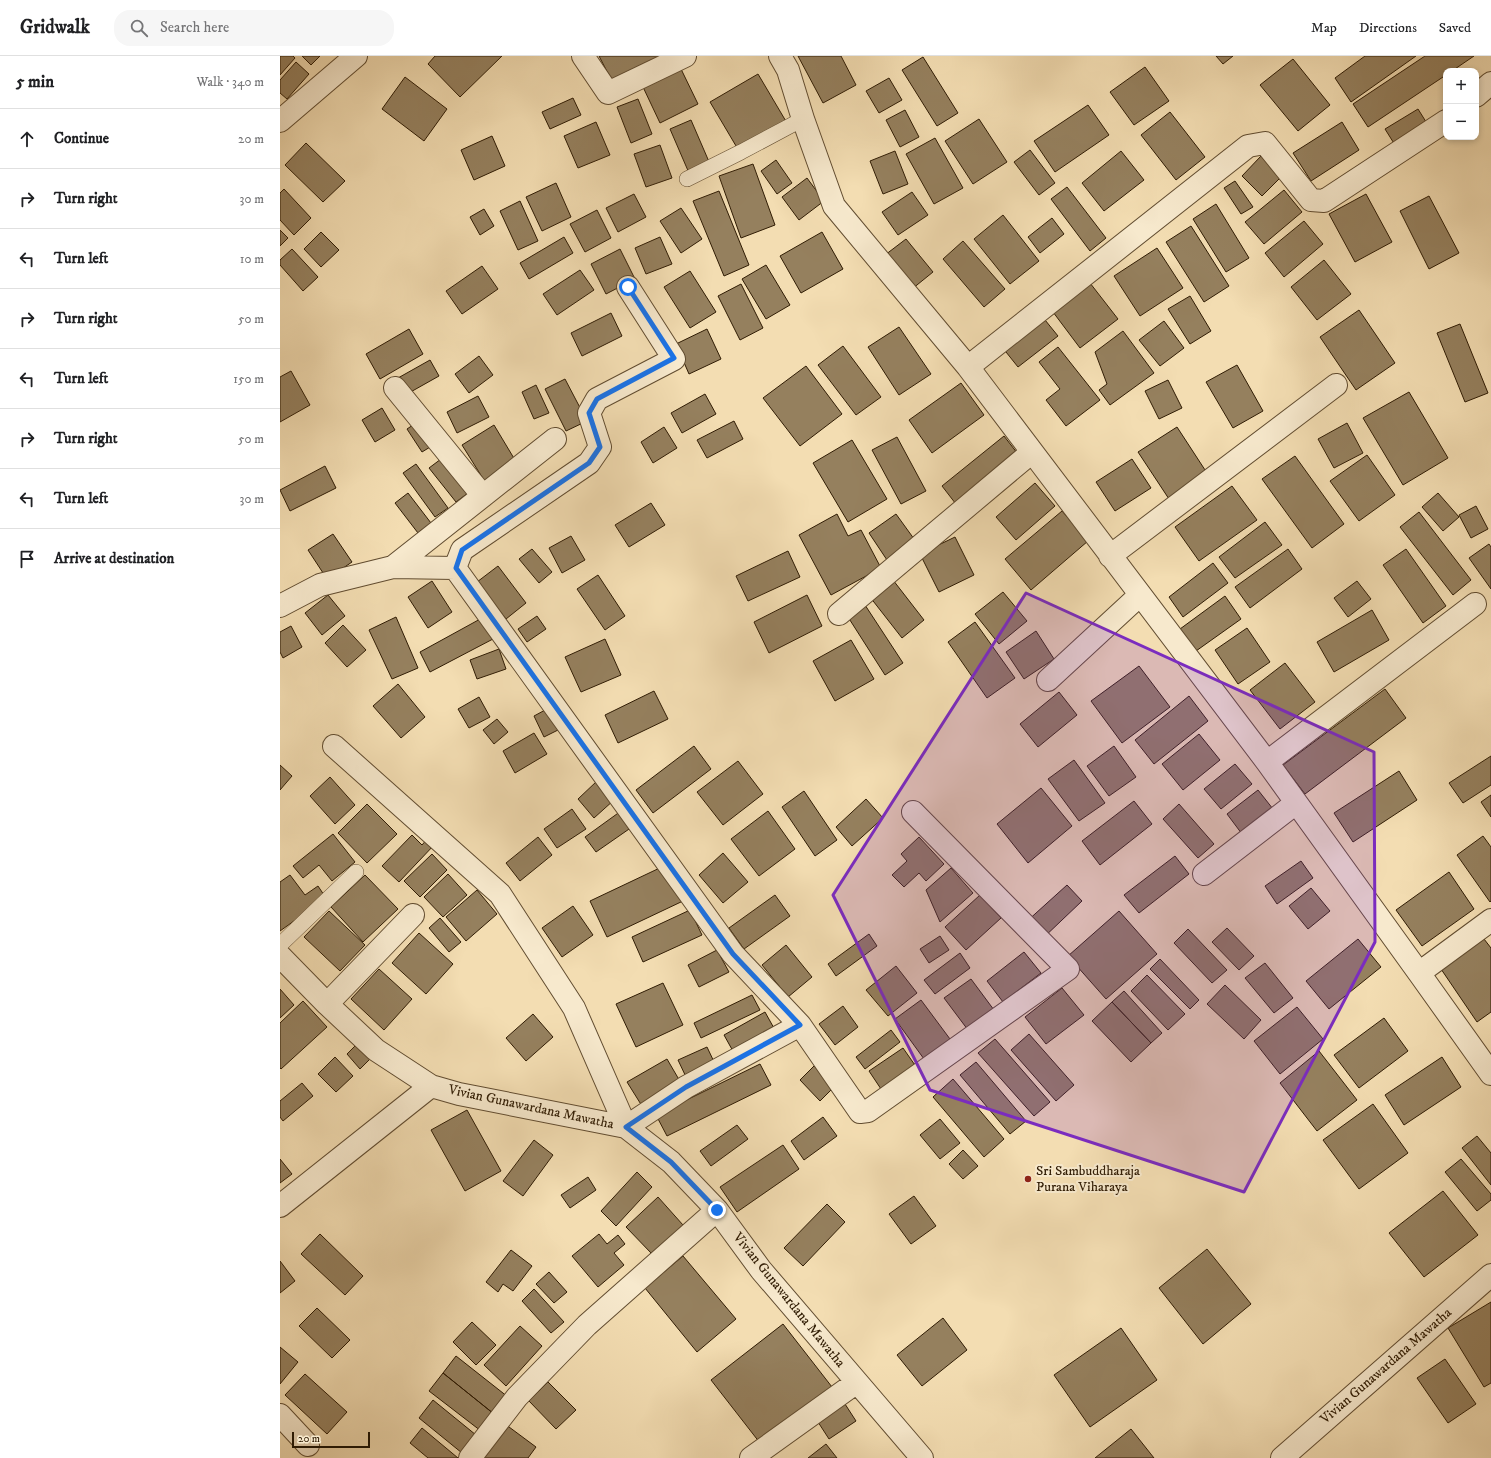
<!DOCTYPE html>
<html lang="en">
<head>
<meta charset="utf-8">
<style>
  :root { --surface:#fff; --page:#f6f6f6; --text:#202124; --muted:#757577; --line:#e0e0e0 }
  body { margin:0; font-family:"IM FELL DW Pica",serif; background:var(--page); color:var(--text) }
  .controls { position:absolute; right:12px; top:12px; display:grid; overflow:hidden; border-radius:8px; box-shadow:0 2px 6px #0003 }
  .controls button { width:36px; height:36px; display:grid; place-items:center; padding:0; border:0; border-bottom:1px solid var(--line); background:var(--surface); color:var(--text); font:20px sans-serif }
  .scale { position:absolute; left:12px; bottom:10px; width:78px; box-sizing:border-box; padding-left:4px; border:2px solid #301c04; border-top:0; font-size:11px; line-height:14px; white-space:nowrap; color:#301c04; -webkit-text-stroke:3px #f7e9cd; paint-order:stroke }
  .stop { position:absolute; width:12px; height:12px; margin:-9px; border:3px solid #1a73e8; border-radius:50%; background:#fff }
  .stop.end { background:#1a73e8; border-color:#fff; box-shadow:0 1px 4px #0008 }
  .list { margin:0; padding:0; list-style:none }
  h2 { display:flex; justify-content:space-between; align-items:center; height:52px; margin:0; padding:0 16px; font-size:17px }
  h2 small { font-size:13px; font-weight:400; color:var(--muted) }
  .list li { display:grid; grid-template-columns:26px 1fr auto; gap:12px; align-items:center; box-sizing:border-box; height:60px; padding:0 16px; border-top:1px solid var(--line) }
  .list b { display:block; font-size:15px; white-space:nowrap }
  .list em { font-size:13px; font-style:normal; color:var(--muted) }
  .icon { flex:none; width:22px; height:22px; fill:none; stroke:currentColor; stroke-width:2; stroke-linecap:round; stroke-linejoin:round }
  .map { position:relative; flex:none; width:1211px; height:1402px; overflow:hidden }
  header { display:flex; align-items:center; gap:24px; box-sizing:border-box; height:56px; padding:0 20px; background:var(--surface); border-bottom:1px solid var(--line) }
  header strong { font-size:19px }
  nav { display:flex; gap:22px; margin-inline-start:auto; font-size:14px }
  .search { width:280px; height:36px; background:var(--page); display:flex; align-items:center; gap:10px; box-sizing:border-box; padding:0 14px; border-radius:16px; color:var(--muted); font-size:15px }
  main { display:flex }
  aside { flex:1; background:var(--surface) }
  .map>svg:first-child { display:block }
  .building { fill:#95805e; stroke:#301c04 }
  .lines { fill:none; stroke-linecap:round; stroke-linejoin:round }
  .lane-casing { stroke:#614c30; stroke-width:16 }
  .street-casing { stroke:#614c30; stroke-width:24 }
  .lane { stroke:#f7e9cd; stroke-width:15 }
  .street { stroke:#f7e9cd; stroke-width:22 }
  .route { stroke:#1a73e8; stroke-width:5 }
  .marked { fill:#7b2cbf; fill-opacity:0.2; stroke:#7b2cbf; stroke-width:3; stroke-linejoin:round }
  .poi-dot { fill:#8f2418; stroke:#f7e9cd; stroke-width:1.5 }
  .labels { text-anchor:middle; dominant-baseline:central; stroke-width:4; stroke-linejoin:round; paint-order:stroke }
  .street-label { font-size:14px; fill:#301c04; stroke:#f7e9cd }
  .poi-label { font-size:14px; fill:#301c04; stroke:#f7e9cd; text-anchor:start }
</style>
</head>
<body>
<header>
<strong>Gridwalk</strong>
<div class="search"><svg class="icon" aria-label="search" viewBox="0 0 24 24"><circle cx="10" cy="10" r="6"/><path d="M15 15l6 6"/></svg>Search here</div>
<nav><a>Map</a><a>Directions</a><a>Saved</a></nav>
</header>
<main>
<aside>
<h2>5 min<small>Walk · 340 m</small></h2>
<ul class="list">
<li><svg class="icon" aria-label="ahead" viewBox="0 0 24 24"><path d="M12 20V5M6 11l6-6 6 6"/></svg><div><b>Continue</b></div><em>20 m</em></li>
<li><svg class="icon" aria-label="right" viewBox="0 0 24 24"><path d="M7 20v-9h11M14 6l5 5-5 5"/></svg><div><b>Turn right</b></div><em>30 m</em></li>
<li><svg class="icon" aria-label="left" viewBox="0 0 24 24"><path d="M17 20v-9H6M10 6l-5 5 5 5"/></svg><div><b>Turn left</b></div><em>10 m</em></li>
<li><svg class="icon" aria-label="right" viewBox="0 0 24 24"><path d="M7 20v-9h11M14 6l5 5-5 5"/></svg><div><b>Turn right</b></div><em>50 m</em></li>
<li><svg class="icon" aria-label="left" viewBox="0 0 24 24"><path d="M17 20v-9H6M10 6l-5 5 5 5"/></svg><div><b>Turn left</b></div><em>150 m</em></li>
<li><svg class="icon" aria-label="right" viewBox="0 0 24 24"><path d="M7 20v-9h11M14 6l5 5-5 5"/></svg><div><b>Turn right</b></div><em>50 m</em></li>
<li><svg class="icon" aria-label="left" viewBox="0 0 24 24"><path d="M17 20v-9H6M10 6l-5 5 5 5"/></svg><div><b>Turn left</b></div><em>30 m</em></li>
<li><svg class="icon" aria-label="arrive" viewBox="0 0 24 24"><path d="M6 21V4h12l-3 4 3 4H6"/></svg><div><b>Arrive at destination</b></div></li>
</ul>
</aside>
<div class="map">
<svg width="1211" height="1402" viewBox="0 0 1211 1402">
  <rect width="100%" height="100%" fill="#f3ddb2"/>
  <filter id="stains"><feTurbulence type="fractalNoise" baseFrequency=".005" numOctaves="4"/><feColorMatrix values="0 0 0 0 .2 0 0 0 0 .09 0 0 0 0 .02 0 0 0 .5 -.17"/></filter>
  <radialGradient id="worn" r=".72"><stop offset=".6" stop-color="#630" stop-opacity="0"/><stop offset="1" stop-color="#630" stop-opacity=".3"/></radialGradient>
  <path class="building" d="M0 0H13L15 2 0 19Z
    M22 0H40L31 9Z
    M155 0H222L180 41 148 8Z
    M319 0H380L335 31Z
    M518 0H561L576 29 543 47Z
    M936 0H953L943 8Z
    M1085 0H1136L1071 46 1055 22Z
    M1145 0H1194L1172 15H1166V19L1088 71 1073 48Z
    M643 1 678 57 657 70 622 14Z
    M1013 3 1050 49 1018 75 980 29Z
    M16 6 29 18 7 43 0 37V24Z
    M865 11 889 45 854 69 830 36Z
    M401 13 418 48 380 67 363 31Z
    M478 18 507 67 459 95 430 46Z
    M125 21 167 53 144 85 102 53Z
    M609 22 622 44 599 57 586 35Z
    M293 42 301 59 270 73 262 56Z
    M358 43 372 78 351 87 337 51Z
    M808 49 829 79 775 116 754 85Z
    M1138 53 1148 69 1115 89 1105 73Z
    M625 54 639 81 620 91 606 64Z
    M890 56 925 101 896 124 861 79Z
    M699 63 727 106 693 128 665 85Z
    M411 64 430 108 409 117 390 73Z
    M316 66 330 99 298 112 284 80Z
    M1062 66 1079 94 1031 125 1013 97Z
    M212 80 225 110 194 124 181 94Z
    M655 82 683 132 654 148 626 98Z
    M26 87 65 125 43 146 5 109Z
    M380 89 392 122 366 131 354 98Z
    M750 94 775 127 759 139 734 106Z
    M615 95 628 128 603 138 590 105Z
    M841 95 864 124 824 155 802 127Z
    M981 100 1001 121 982 140 962 120Z
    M496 104 512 127 497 138 481 115Z
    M473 108 495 169 461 182 439 120Z
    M527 122 544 145 519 164 502 141Z
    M955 125 973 151 961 158 944 132Z
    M276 127 291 161 262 175 246 141Z
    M787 131 826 182 810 195 771 143Z
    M4 133 31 162 14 179 0 164V137Z
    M1004 134 1022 156 984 188 965 166Z
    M439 135 469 209 444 220 413 145Z
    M632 136 648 159 618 179 602 156Z
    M354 138 366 161 338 176 326 152Z
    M1086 138 1112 186 1075 206 1049 158Z
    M1149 140 1179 197 1149 213 1120 155Z
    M240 145 258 185 238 194 220 155Z
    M936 148 969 202 946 216 913 163Z
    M401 152 422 183 401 197 380 165Z
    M204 153 214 170 200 179 190 161Z
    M317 154 331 182 305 196 290 168Z
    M723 159 759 205 730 228 694 183Z
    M772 162 784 178 760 197 748 181Z
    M1024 165 1043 188 1004 221 985 197Z
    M911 170 949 230 924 246 886 186Z
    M0 174 8 182 0 190Z
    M41 176 59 194 41 211 24 193Z
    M542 176 563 213 521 237 500 200Z
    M284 181 293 197 249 223 240 207Z
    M380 181 392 208 366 218 355 192Z
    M626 183 653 216 632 233 605 199Z
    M683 185 725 233 704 251 663 203Z
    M877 192 903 232 860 260 834 220Z
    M12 193 38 221 23 235 0 209V204Z
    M340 193 355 223 326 238 311 208Z
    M1044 204 1071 238 1037 264 1011 231Z
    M486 209 510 249 486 263 462 223Z
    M202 210 218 233 182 258 166 235Z
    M300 214 314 234 277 259 263 238Z
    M410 215 436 256 410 272 384 231Z
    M810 227 838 263 800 292 773 256Z
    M461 228 483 272 460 284 438 240Z
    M910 240 931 275 910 288 888 253Z
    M1079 254 1115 307 1076 334 1040 281Z
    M331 257 342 280 302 300 291 277Z
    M761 259 778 280 738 311 722 291Z
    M884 265 904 292 880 310 859 284Z
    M1180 268 1208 337 1185 346 1157 277Z
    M619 271 651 318 619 339 588 291Z
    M129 273 143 298 100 323 86 298Z
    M427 273 441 303 409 318 396 288Z
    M843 275 874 317 830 349 819 334 827 328 815 296Z
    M563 290 601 341 576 359 538 309Z
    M778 291 820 344 786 370 766 344 780 333 759 306Z
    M199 300 213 319 189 337 175 318Z
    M150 304 159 320 127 338 118 322Z
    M957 309 983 355 953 372 926 326Z
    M526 310 562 358 520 390 483 342Z
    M11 315 30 349 0 366V321Z
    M285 323 307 365 286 375 265 333Z
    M888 324 902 352 879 363 865 335Z
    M681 327 704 359 652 397 629 364Z
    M256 329 269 357 254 363 242 336Z
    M1129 336 1168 402 1123 429 1083 362Z
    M425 338 436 358 402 377 391 357Z
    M198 340 209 361 177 377 167 356Z
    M102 352 115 374 95 386 82 364Z
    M139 365 155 388 142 396 127 373Z
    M454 365 463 383 427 402 417 384Z
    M1067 367 1083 397 1054 412 1038 383Z
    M214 369 238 409 207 429 182 389Z
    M384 371 397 392 373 407 361 386Z
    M897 371 927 417 889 443 858 396Z
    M724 380 741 402 679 452 662 430Z
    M617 381 646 435 621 448 592 394Z
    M572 384 607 443 568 466 533 407Z
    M1087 399 1115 439 1079 465 1050 425Z
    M165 400 192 434 176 446 149 412Z
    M1015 400 1064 468 1032 492 982 423Z
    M852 403 871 432 835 455 816 426Z
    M136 408 168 452 155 461 123 417Z
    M45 410 56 432 10 455 0 434Z
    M755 427 775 450 736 484 716 461Z
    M952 430 977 464 919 505 895 471Z
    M128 437 151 467 138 477 115 447Z
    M1158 437 1179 461 1163 475 1142 451Z
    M371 447 385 469 349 491 335 469Z
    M1196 450 1208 473 1191 482 1179 459Z
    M782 455 808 485 751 534 725 503Z
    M1139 456 1191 524 1173 539 1120 471Z
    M557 458 568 480 581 474 601 512 551 539 519 479Z
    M616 458 637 487 609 507 589 477Z
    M985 466 1002 489 955 522 939 501Z
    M53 478 72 506 47 523 28 494Z
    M291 480 305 504 282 517 269 492Z
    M675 481 694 519 659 536 640 498Z
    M1209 488 1211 491V533L1189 502Z
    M252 493 272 516 259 527 239 503Z
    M1008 493 1022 513 970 552 955 531Z
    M1126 493 1166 550 1143 567 1103 509Z
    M508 495 520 521 468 545 456 520Z
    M933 507 948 527 903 561 889 541Z
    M218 510 246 547 226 563 197 526Z
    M318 519 345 560 325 574 297 533Z
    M613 524 644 564 622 582 590 541Z
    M152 525 172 556 148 572 128 541Z
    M1077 525 1091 543 1068 561 1054 542Z
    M723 536 747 565 719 588 695 558Z
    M48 539 65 560 42 579 25 557Z
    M527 539 542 570 489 597 474 566Z
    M945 540 961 563 916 595 900 573Z
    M585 549 623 607 605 619 568 561Z
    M1092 554 1109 584 1054 616 1037 586Z
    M257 560 266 573 247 586 238 573Z
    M116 561 138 612 112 623 89 574Z
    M202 562 213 583 150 616 140 596Z
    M695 566 735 622 707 642 668 586Z
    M63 569 86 594 67 611 45 587Z
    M11 570 22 591 3 602 0 596V576Z
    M967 572 990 606 958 628 935 594Z
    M756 575 774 603 744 623 726 596Z
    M325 583 341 619 301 636 285 601Z
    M571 584 594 623 555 645 533 605Z
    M219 593 226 613 197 623 190 604Z
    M1005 607 1035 646 1000 673 970 634Z
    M859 610 890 651 842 687 811 645Z
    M118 628 145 661 121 682 93 650Z
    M1105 633 1126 662 1025 738 1003 709Z
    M374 635 388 663 338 687 325 659Z
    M779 636 797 659 758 691 740 668Z
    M909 640 928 665 874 708 855 684Z
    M199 641 210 661 189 672 178 653Z
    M267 653 278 674 264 681 254 660Z
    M217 663 228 676 214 688 203 674Z
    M254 677 267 698 235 717 223 695Z
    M919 678 940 704 903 734 882 708Z
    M414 690 431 713 373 757 356 734Z
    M834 690 856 721 829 740 807 710Z
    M1211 700V729L1183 747 1169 727Z
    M794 704 825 747 799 765 768 723Z
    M458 705 483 738 443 769 417 736Z
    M955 708 972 728 941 753 924 733Z
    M0 709 12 720 0 734Z
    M1119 715 1137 744 1073 786 1054 757Z
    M50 721 75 749 55 768 30 740Z
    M317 725 334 744 314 762 298 743Z
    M761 732 792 770 748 807 717 768Z
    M978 734 993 753 962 778 947 758Z
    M524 735 557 784 535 800 502 751Z
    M1211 739V761L1201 746Z
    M586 743 603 762 572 790 556 771Z
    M854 745 872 768 820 809 802 785Z
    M87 748 117 778 87 807 58 777Z
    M899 748 934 788 918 802 883 763Z
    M292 753 306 773 277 792 264 773Z
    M341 755 352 771 316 796 305 781Z
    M488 755 515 793 479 820 451 783Z
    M53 778 75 806 52 825 39 809 23 822 13 810Z
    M132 779 142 789 148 782 155 788 119 826 102 810Z
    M1203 780 1211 791V845L1210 846 1177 799Z
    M258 781 272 799 240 825 226 807Z
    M639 781 664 808 646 825 639 817 624 831 612 819 627 805 621 798Z
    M443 797 468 826 443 847 419 819Z
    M152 798 167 814 140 841 124 825Z
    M895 800 909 818 859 857 844 839Z
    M1021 805 1033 822 997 848 985 830Z
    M386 809 403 845 327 881 310 845Z
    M671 812 693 837 660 866 646 834Z
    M1169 816 1194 853 1142 890 1116 854Z
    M168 818 187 839 163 861 144 841Z
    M10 819 25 839 38 830 46 842 0 875V826Z
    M85 819 118 853 83 886 51 851Z
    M787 829 802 845 761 884 745 867Z
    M1031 832 1050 855 1028 873 1009 850Z
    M197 834 217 858 186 885 166 861Z
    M495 839 510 860 464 893 449 872Z
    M700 839 721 862 686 894 665 871Z
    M293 850 313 879 282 901 262 872Z
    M410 854 422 879 363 906 352 881Z
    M49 855 85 889 60 915 24 881Z
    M839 855 877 898 826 943 788 900Z
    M160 862 181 886 169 896 149 872Z
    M947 872 974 900 959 914 932 886Z
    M908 873 947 914 932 927 894 887Z
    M139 877 173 908 146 938 112 907Z
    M589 878 597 890 556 920 548 908Z
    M660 880 669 894 649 907 640 893Z
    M1078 883 1101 911 1049 953 1026 925Z
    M1204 883 1211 892V956L1197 966 1161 913Z
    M506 889 532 921 508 941 482 909Z
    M437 894 449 916 419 931 408 909Z
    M744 896 761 917 723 946 707 925Z
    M680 897 690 912 655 938 644 924Z
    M880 903 919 944 910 953 870 913Z
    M985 907 1013 942 994 957 965 922Z
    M616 910 637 937 608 960 586 934Z
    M99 913 132 943 104 974 71 943Z
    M867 919 905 958 888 974 851 935Z
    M691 923 714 954 688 974 664 942Z
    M383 927 403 969 356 991 336 948Z
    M945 929 981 964 964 983 927 948Z
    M782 932 804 959 766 988 745 961Z
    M0 933 14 949 0 962Z
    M844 935 882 977 871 987 832 946Z
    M472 939 480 954 421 982 414 967Z
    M641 944 670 983 644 1003 615 963Z
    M23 945 47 971 1 1013 0 1012V967Z
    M832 946 871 987 851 1006 812 965Z
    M563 950 578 971 555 989 539 968Z
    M1017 951 1043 983 1000 1018 974 985Z
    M485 956 495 974 454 997 444 979Z
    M253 958 273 981 246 1005 226 982Z
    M1104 962 1128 995 1079 1032 1054 999Z
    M611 974 620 986 585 1013 576 1001Z
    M749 978 794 1029 776 1045 731 994Z
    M715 983 770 1046 754 1060 698 997Z
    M78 987 92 1001 80 1013 67 998Z
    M427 991 436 1010 407 1023 398 1004Z
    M623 992 637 1012 603 1036 589 1015Z
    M1039 995 1077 1044 1037 1075 1000 1027Z
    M55 1001 73 1020 56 1036 38 1018Z
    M1162 1001 1181 1031 1124 1069 1105 1039Z
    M387 1003 401 1027 362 1050 347 1026Z
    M696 1006 746 1065 730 1078 680 1019Z
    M480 1008 491 1029 387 1080 376 1059Z
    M534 1010 554 1031 540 1045 520 1024Z
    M673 1023 724 1083 704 1101 653 1041Z
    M22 1027 33 1040 3 1065 0 1061V1045Z
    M1093 1048 1128 1097 1079 1133 1043 1084Z
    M187 1054 221 1115 185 1135 151 1074Z
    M543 1061 557 1080 524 1104 511 1085Z
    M660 1063 680 1087 660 1103 640 1079Z
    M457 1069 468 1083 431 1110 420 1095Z
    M1197 1080 1211 1097V1129L1182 1092Z
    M254 1084 273 1099 243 1140 223 1125Z
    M503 1089 519 1113 457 1156 440 1131Z
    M683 1094 698 1110 683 1123 669 1108Z
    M0 1103 12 1118 0 1127Z
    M1181 1103 1211 1138V1144L1197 1155 1165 1116Z
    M357 1116 372 1131 336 1170 321 1155Z
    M308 1121 316 1134 290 1152 281 1139Z
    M1163 1135 1198 1179 1144 1221 1109 1177Z
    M634 1140 656 1170 631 1188 609 1158Z
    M378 1141 403 1169 372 1198 346 1171Z
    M547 1148 565 1166 523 1210 504 1192Z
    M40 1178 83 1220 65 1239 21 1198Z
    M319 1178 327 1188 338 1179 345 1188 334 1197 344 1209 318 1231 292 1200Z
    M927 1193 971 1248 923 1288 879 1232Z
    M231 1194 252 1210 233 1235 223 1228 218 1236 206 1226Z
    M403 1200 456 1263 417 1296 365 1232Z
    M0 1205 15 1225 0 1237Z
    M269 1216 287 1236 274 1247 256 1228Z
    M254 1233 284 1266 271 1277 242 1245Z
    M1211 1246V1327L1204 1331 1168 1272Z
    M37 1252 70 1284 52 1302 19 1270Z
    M663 1262 687 1294 642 1330 617 1299Z
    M192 1266 216 1289 196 1309 173 1286Z
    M503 1268 552 1331 480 1387 431 1324Z
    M240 1270 262 1290 226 1330 204 1309Z
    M841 1272 877 1324 810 1371 774 1319Z
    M0 1291 18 1306 0 1328Z
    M176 1300 228 1341 214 1358 163 1317Z
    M1165 1303 1196 1348 1168 1367 1137 1322Z
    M163 1317 214 1358 201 1375 149 1335Z
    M25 1318 67 1356 47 1378 5 1339Z
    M268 1326 296 1354 276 1373 249 1345Z
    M153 1344 196 1379 182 1397 139 1362Z
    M565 1348 576 1365 549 1383 538 1366Z
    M225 1368 256 1391 248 1402H199Z
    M142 1372 178 1402H148L130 1387Z
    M851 1373 874 1402H815Z
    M546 1388 557 1402H528Z"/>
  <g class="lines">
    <g class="lane-casing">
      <path id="lane" d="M407 123 461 96 523 63
        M0 889 76 816"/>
    </g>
    <g class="street-casing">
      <path id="street" d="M303 0 328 37 405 0
        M500 0 508 14 523 63 554 150 688 311
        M1196 40 1211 27
        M0 65 76 0
        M1166 65 1044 145 1031 144 985 87 968 90 688 311 987 706 1139 917 1211 1018
        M115 332 203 440
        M830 500 1056 329
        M113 511 275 383
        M175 512 182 494 309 407 320 391 309 357 317 343 394 303 348 231
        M0 550 40 529 113 511 175 512 453 898 520 969 580 1056 588 1055 788 913 633 756
        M559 558 752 396
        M768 624 860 539
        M54 690 220 838 294 952 346 1071 406 1031 520 969
        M987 706 1195 548
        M924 818 1016 747
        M0 900 47 948 96 994 151 1030 179 1038 346 1071 391 1106 437 1154 481 1214 642 1402
        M1139 917 1211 864
        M47 948 133 859
        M0 1150 151 1030
        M0 1359 28 1389
        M190 1402 237 1341 307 1269 437 1154
        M471 1402 577 1326
        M1002 1402 1211 1219"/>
    </g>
    <use href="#lane" class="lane"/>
    <use href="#street" class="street"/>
  </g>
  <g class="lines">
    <path class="route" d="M348 231 394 302 317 343 309 357 320 391 309 407 182 494 176 512 453 898 520 969 406 1031 346 1071 391 1106 437 1154"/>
  </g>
  <path class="marked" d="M746 537 1094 696 1095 886 964 1136 650 1034 553 839Z"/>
  <circle class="poi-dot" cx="748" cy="1123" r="4"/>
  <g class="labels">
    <g class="street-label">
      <text transform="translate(251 1051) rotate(12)">Vivian Gunawardana Mawatha</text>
      <text transform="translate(509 1244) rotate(51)">Vivian Gunawardana Mawatha</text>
      <text transform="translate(1106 1310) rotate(-41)">Vivian Gunawardana Mawatha</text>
    </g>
    <g class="poi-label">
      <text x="756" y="1115">Sri Sambuddharaja<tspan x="756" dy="16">Purana Viharaya</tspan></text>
    </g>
  </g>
  <rect width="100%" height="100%" filter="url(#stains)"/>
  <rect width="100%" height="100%" fill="url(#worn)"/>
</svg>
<div class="controls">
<button>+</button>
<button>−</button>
</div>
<div class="scale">20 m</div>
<div class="stop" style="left:348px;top:231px"></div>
<div class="stop end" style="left:437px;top:1154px"></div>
</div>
</main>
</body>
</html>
